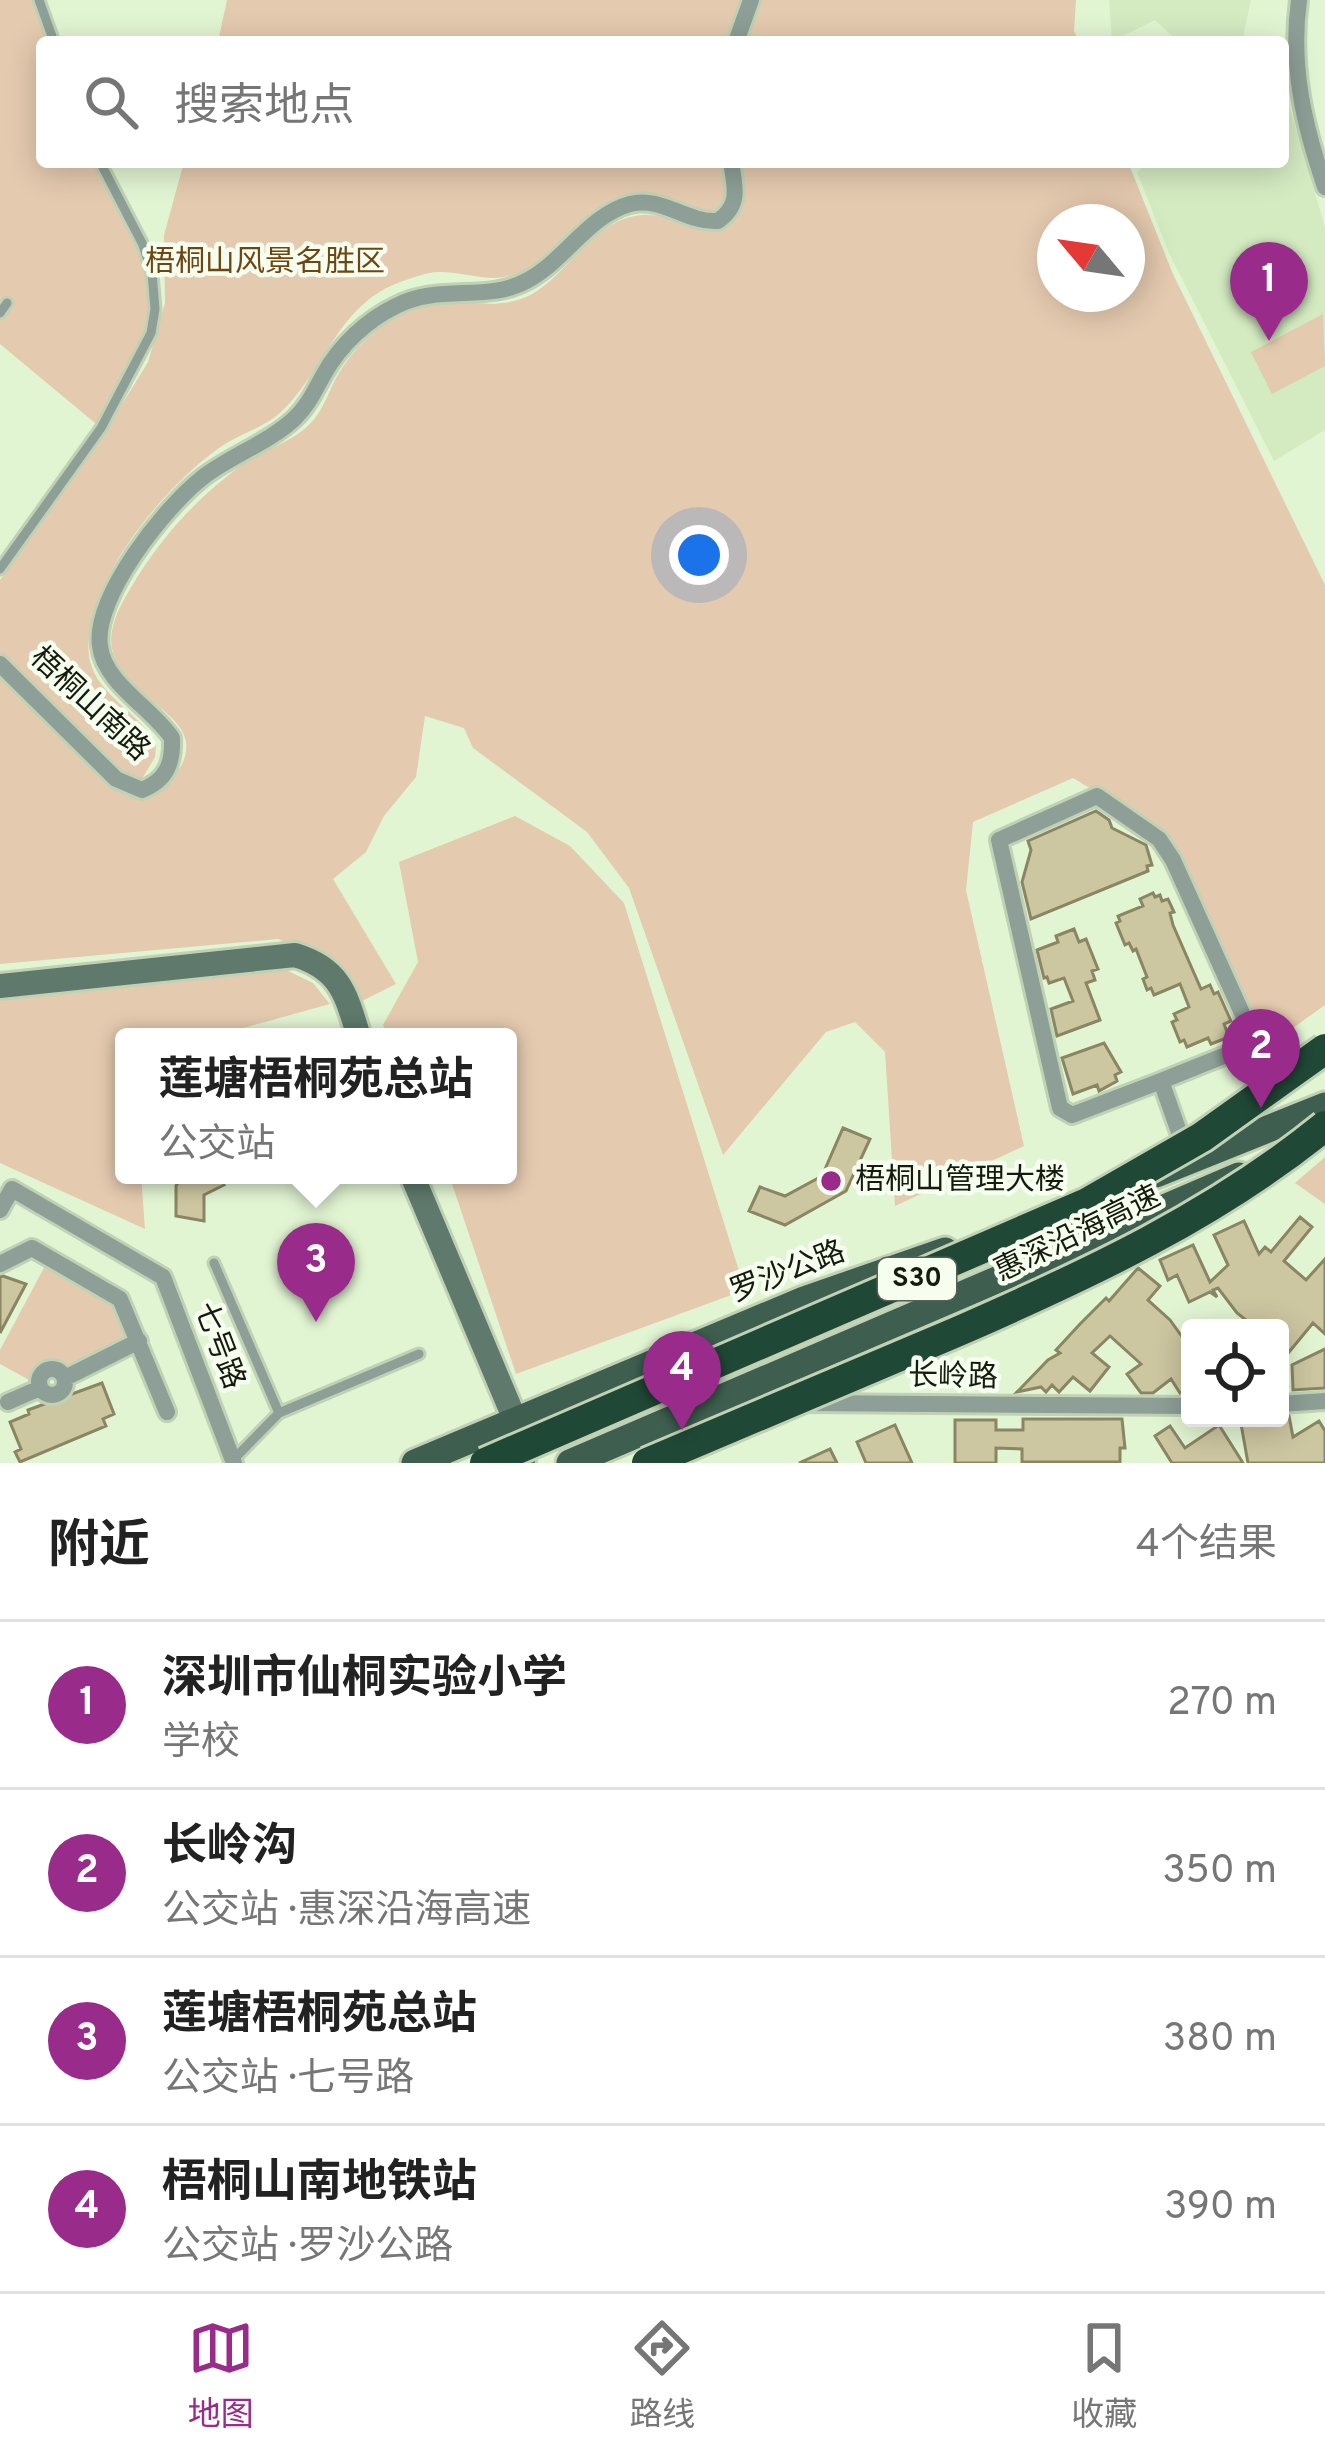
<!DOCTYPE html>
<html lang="zh">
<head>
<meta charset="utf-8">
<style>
  :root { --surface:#fff; --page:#f2f2f2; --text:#222; --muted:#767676; --line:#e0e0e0; --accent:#992b8b }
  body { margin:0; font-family:Overpass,"Noto Sans SC",sans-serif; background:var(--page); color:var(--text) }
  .controls { position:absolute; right:36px; bottom:36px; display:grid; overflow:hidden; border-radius:12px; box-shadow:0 6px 30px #0003 }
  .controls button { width:108px; height:108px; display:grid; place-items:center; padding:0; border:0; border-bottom:3px solid var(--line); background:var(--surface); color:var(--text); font:60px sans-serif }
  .compass { position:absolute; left:1037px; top:204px; width:108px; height:108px; border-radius:50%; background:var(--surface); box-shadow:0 6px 30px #0003; rotate:299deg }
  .you { position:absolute; left:699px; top:555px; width:42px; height:42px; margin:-30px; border:9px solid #fff; border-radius:50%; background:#1a73e8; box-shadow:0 0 0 18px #1a73e833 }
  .badge { display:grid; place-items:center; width:78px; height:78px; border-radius:50%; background:var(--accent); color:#fff; font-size:39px; font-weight:700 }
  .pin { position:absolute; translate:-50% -99px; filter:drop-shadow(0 3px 6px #0008) }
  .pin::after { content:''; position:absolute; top:63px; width:42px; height:36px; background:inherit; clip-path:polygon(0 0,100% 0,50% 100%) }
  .popup { position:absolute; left:115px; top:1028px; width:402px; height:156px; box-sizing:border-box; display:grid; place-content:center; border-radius:12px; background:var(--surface); filter:drop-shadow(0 3px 9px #0005); font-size:39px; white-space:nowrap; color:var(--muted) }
  .popup b { font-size:45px; color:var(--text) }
  .popup::after { content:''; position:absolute; left:50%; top:100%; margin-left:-24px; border:24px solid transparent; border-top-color:var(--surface) }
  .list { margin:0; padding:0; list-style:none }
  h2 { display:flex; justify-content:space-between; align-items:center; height:156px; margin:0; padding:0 48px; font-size:51px }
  h2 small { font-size:39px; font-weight:400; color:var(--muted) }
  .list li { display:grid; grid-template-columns:78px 1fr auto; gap:36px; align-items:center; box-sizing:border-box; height:168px; padding:0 48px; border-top:3px solid var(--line) }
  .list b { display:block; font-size:45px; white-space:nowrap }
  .list p { margin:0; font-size:39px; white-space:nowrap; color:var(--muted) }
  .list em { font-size:39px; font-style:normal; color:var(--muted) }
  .icon { flex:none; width:66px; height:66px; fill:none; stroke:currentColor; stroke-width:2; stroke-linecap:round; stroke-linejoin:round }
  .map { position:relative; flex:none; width:1325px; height:1463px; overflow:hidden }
  .search { position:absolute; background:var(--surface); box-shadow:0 6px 30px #0003; left:36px; right:36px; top:36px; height:132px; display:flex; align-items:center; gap:30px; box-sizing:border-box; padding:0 42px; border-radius:12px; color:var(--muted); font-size:45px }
  .sheet { height:828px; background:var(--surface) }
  nav { display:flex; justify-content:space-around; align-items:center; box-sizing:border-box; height:168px; border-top:3px solid var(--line); background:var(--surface); font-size:33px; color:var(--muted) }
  nav a { display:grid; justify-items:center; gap:6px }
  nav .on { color:var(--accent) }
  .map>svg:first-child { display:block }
  .built { fill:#d4ebc2 }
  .green { fill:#e4caaf; fill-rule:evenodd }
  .building { fill:#ccc6a1; stroke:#8a8562; stroke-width:3 }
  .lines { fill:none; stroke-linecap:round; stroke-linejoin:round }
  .lane-casing { stroke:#c1d2b4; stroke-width:15 }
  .street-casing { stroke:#c1d2b4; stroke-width:22 }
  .secondary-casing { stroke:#c1d2b4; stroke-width:30 }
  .primary-casing { stroke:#c1d2b4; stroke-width:33 }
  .lane { stroke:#8d9f96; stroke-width:9 }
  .street { stroke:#8d9f96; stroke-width:16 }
  .secondary { stroke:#5f796c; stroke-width:24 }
  .primary { stroke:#3e5f4f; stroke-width:27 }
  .highway-bridge-casing { stroke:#c1d2b4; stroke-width:36; stroke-linecap:butt }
  .highway-bridge { stroke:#204836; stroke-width:30 }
  .poi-dot { fill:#992b8b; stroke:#f6fef0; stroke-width:4.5 }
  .labels { text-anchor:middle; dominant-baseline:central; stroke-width:9; stroke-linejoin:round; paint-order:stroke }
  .shield { fill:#f6fef0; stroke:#585f52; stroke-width:3 }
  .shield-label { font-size:27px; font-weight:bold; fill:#151b0f }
  .park-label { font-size:30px; fill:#6f4612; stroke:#f6fef0 }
  .street-label { font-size:30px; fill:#151b0f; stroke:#f6fef0 }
  .poi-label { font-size:30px; fill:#151b0f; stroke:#f6fef0; text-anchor:start }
</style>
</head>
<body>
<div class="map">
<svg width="1325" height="1463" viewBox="0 0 1325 1463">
  <rect width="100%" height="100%" fill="#e2f5d3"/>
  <path class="built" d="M1109 0H1251L1243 37 1238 42H1179L1155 20 1112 41Z
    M1283 85 1325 227V430L1274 461 1169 253 1137 172 1151 162H1283Z"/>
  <path class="green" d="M0 0H39L54 42H42V162H100L152 273 151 333 101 428 0 344Z
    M227 0H743L727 42H218Z
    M762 0H1076L1074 31 1079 42H746Z
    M184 162H722C725 178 737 201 717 212 696 224 662 186 631 195 587 208 561 255 519 273 491 285 466 271 438 272 427 272 413 278 403 281 337 303 325 372 280 413 264 427 243 433 225 444 169 480 75 590 90 661 98 696 141 713 156 745L155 757 142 779 131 780 113 769 0 654V580L110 424 148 362 165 303 164 235Z
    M739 162H1128L1173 274 1325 585V1005L1250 1059 1159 830 1073 778 973 822 966 890 1024 1146 895 1206 885 1052 855 1022 826 1032 723 1155 629 888 587 832 473 748 464 728 425 716 416 777 384 816 366 852 333 879 396 984 360 1002 303 949 278 939 0 964V675L107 782C117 789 128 797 140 796 164 796 193 762 185 738 182 727 171 717 163 710 116 668 92 651 130 589 160 538 197 497 246 462 269 447 297 441 315 418 324 407 329 391 336 378 353 348 378 325 408 310 448 289 491 317 532 294 569 273 595 218 642 215 672 213 685 234 721 229 740 206 743 191 739 162ZM1055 222H1127V294H1055Z
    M1323 314 1325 366 1272 394 1251 352Z
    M515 816 570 846 624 903 745 1290 516 1374 449 1175H508V1037H388L383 1025 418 962 399 862Z
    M286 970 313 983 330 1004 211 1037H124V1175H141L145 1229 0 1163V999Z
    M1325 1157V1204L1295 1183Z
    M45 1266 114 1304 132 1336 70 1367 48 1362 33 1374 31 1381 0 1364V1350Z"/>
  <path class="building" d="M1096 811 1109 820 1112 828 1146 845 1152 865 1147 866 1148 871 1031 919 1022 882 1031 850 1028 841Z
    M1153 893 1155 897 1160 895 1162 901 1168 899 1174 912 1170 913 1173 925 1201 989 1210 985 1214 994 1218 992 1231 1021 1224 1024 1229 1037 1211 1044 1208 1038 1187 1047 1184 1040 1180 1042 1172 1022 1177 1020 1174 1014 1189 1007 1180 984 1154 995 1151 988 1147 990 1143 979 1147 977 1136 949 1133 951 1129 943 1125 945 1116 923 1120 921 1118 916 1143 906 1140 899Z
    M1074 929 1079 942 1086 939 1098 969 1092 971 1095 980 1086 983 1100 1020 1057 1036 1051 1009 1073 1001 1064 978 1049 983 1047 977 1044 978 1037 950 1058 942 1056 936Z
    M1104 1043 1121 1072 1115 1075 1117 1081 1099 1091 1097 1085 1073 1094 1062 1058Z
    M843 1128 870 1139 846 1191 785 1225 749 1211 760 1187 785 1196 822 1176Z
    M182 1175H218L224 1185 204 1195V1221L176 1216V1186Z
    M1300 1217 1312 1227 1284 1261 1306 1280 1325 1259V1334L1313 1323 1289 1352 1280 1344V1328H1256L1237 1313 1218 1288 1213 1290 1217 1297 1210 1292 1189 1302 1177 1275 1168 1280 1160 1260 1193 1245 1210 1282 1228 1265 1214 1235 1244 1221 1259 1254 1265 1247 1271 1252Z
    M1138 1268 1160 1286 1148 1300 1170 1320 1190 1348V1388L1180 1393 1171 1379 1153 1393H1141L1127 1374 1141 1364 1110 1336 1092 1353 1109 1367 1090 1391 1073 1377 1059 1392 1052 1385 1046 1392 1041 1387 1017 1392 1048 1360 1060 1353 1056 1350 1080 1324 1106 1298 1109 1301Z
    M3 1276 26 1284 0 1333V1277Z
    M1325 1349V1388L1293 1390 1292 1365Z
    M102 1383 114 1414 103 1419 106 1426 20 1462 15 1452 21 1449 10 1422 29 1414 28 1410Z
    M1289 1416 1293 1437 1319 1421 1325 1431V1463H1248L1241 1424Z
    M1023 1419H1122L1125 1448H1120V1462H1022V1449L996 1448V1463H955V1420H996V1430H1023Z
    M895 1425 912 1463H866L857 1442Z
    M1219 1425 1243 1463H1172L1155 1436 1170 1426 1185 1448Z
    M830 1449 837 1463H799Z"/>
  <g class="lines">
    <g class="lane-casing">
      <path id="lane" d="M39 0 54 42
        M0 313 7 303
        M0 569 101 428 151 333 155 309 152 273 143 245 100 162
        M214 1263 279 1413
        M233 1460 279 1413 419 1354"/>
    </g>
    <g class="street-casing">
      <path id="street" d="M1299 0C1290 66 1304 125 1325 187
        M736 42 751 0
        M0 664 116 779 142 790C167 780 173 763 172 738 152 708 104 683 100 646 93 597 165 507 202 478 230 456 268 443 294 419 308 406 315 390 324 374 340 345 367 320 396 306 440 283 488 303 528 280 565 260 589 215 630 204 663 196 686 223 718 221 741 205 735 187 731 162
        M1161 1081 1072 1115 1060 1108 999 840 1097 796 1159 839 1173 860 1251 1033 1241 1049 1161 1081 1185 1149
        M0 1210 12 1189 163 1277 234 1463
        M0 1264 32 1248 120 1299 167 1412
        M39 1382a13 13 0 1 1 26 0a13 13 0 1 1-26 0Z
        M65 1378 139 1341
        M8 1402 40 1388
        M806 1403 1190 1406
        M1280 1404 1325 1401"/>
    </g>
    <g class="secondary-casing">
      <path id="secondary" d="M0 986 295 955C341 969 346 995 359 1037
        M412 1175 521 1434 523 1463"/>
    </g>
    <g class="primary-casing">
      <path id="primary" d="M1156 1174 1325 1106
        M415 1463 804 1300 945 1251
        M570 1463 1239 1176"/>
    </g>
    <use href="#lane" class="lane"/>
    <use href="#street" class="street"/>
    <use href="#secondary" class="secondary"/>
    <use href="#primary" class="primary"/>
    <g class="highway-bridge-casing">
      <path id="highway-bridge" d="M485 1463 1087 1203 1202 1137 1325 1049
        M647 1463C751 1420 855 1376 959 1331 1089 1274 1214 1216 1325 1126"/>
    </g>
    <use href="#highway-bridge" class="highway-bridge"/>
  </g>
  <circle class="poi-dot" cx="831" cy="1181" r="12"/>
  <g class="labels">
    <rect class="shield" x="878" y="1258" width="78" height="42" rx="9"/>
    <g class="shield-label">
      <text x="917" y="1279">S30</text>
    </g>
    <g class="park-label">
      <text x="265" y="263">梧桐山风景名胜区</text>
    </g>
    <g class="street-label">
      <text transform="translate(89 705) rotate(43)">梧桐山南路</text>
      <text transform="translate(1078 1235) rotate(-26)">惠深沿海高速</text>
      <text transform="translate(788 1273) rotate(-21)">罗沙公路</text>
      <text transform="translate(218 1346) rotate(69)">七号路</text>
      <text transform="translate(953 1378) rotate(1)">长岭路</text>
    </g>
    <g class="poi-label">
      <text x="855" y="1181">梧桐山管理大楼</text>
    </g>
  </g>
</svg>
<div class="controls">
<button><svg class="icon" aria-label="locate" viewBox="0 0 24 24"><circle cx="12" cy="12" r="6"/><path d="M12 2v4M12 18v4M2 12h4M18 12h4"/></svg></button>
</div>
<svg class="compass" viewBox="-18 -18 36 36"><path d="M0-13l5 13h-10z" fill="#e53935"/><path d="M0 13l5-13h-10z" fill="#767676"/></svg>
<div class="you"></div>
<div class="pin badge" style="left:1269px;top:341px">1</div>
<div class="pin badge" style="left:1261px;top:1108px">2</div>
<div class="pin badge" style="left:316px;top:1322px">3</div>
<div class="popup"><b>莲塘梧桐苑总站</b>公交站</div>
<div class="pin badge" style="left:682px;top:1430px">4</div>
<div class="search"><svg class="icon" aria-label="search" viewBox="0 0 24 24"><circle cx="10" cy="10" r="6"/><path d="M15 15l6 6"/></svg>搜索地点</div>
</div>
<section class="sheet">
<h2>附近<small>4个结果</small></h2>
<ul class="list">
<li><span class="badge">1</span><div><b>深圳市仙桐实验小学</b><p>学校</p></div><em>270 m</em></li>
<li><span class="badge">2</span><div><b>长岭沟</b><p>公交站 · 惠深沿海高速</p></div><em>350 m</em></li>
<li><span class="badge">3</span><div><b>莲塘梧桐苑总站</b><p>公交站 · 七号路</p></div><em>380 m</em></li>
<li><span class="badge">4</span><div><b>梧桐山南地铁站</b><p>公交站 · 罗沙公路</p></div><em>390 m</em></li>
</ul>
</section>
<nav>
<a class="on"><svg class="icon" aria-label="map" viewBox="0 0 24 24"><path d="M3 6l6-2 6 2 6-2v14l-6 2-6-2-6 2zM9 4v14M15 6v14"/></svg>地图</a>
<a><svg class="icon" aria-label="directions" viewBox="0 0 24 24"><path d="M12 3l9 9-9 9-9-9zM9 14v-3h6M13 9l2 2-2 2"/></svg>路线</a>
<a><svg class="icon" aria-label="saved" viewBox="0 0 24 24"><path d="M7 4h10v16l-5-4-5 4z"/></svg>收藏</a>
</nav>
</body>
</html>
